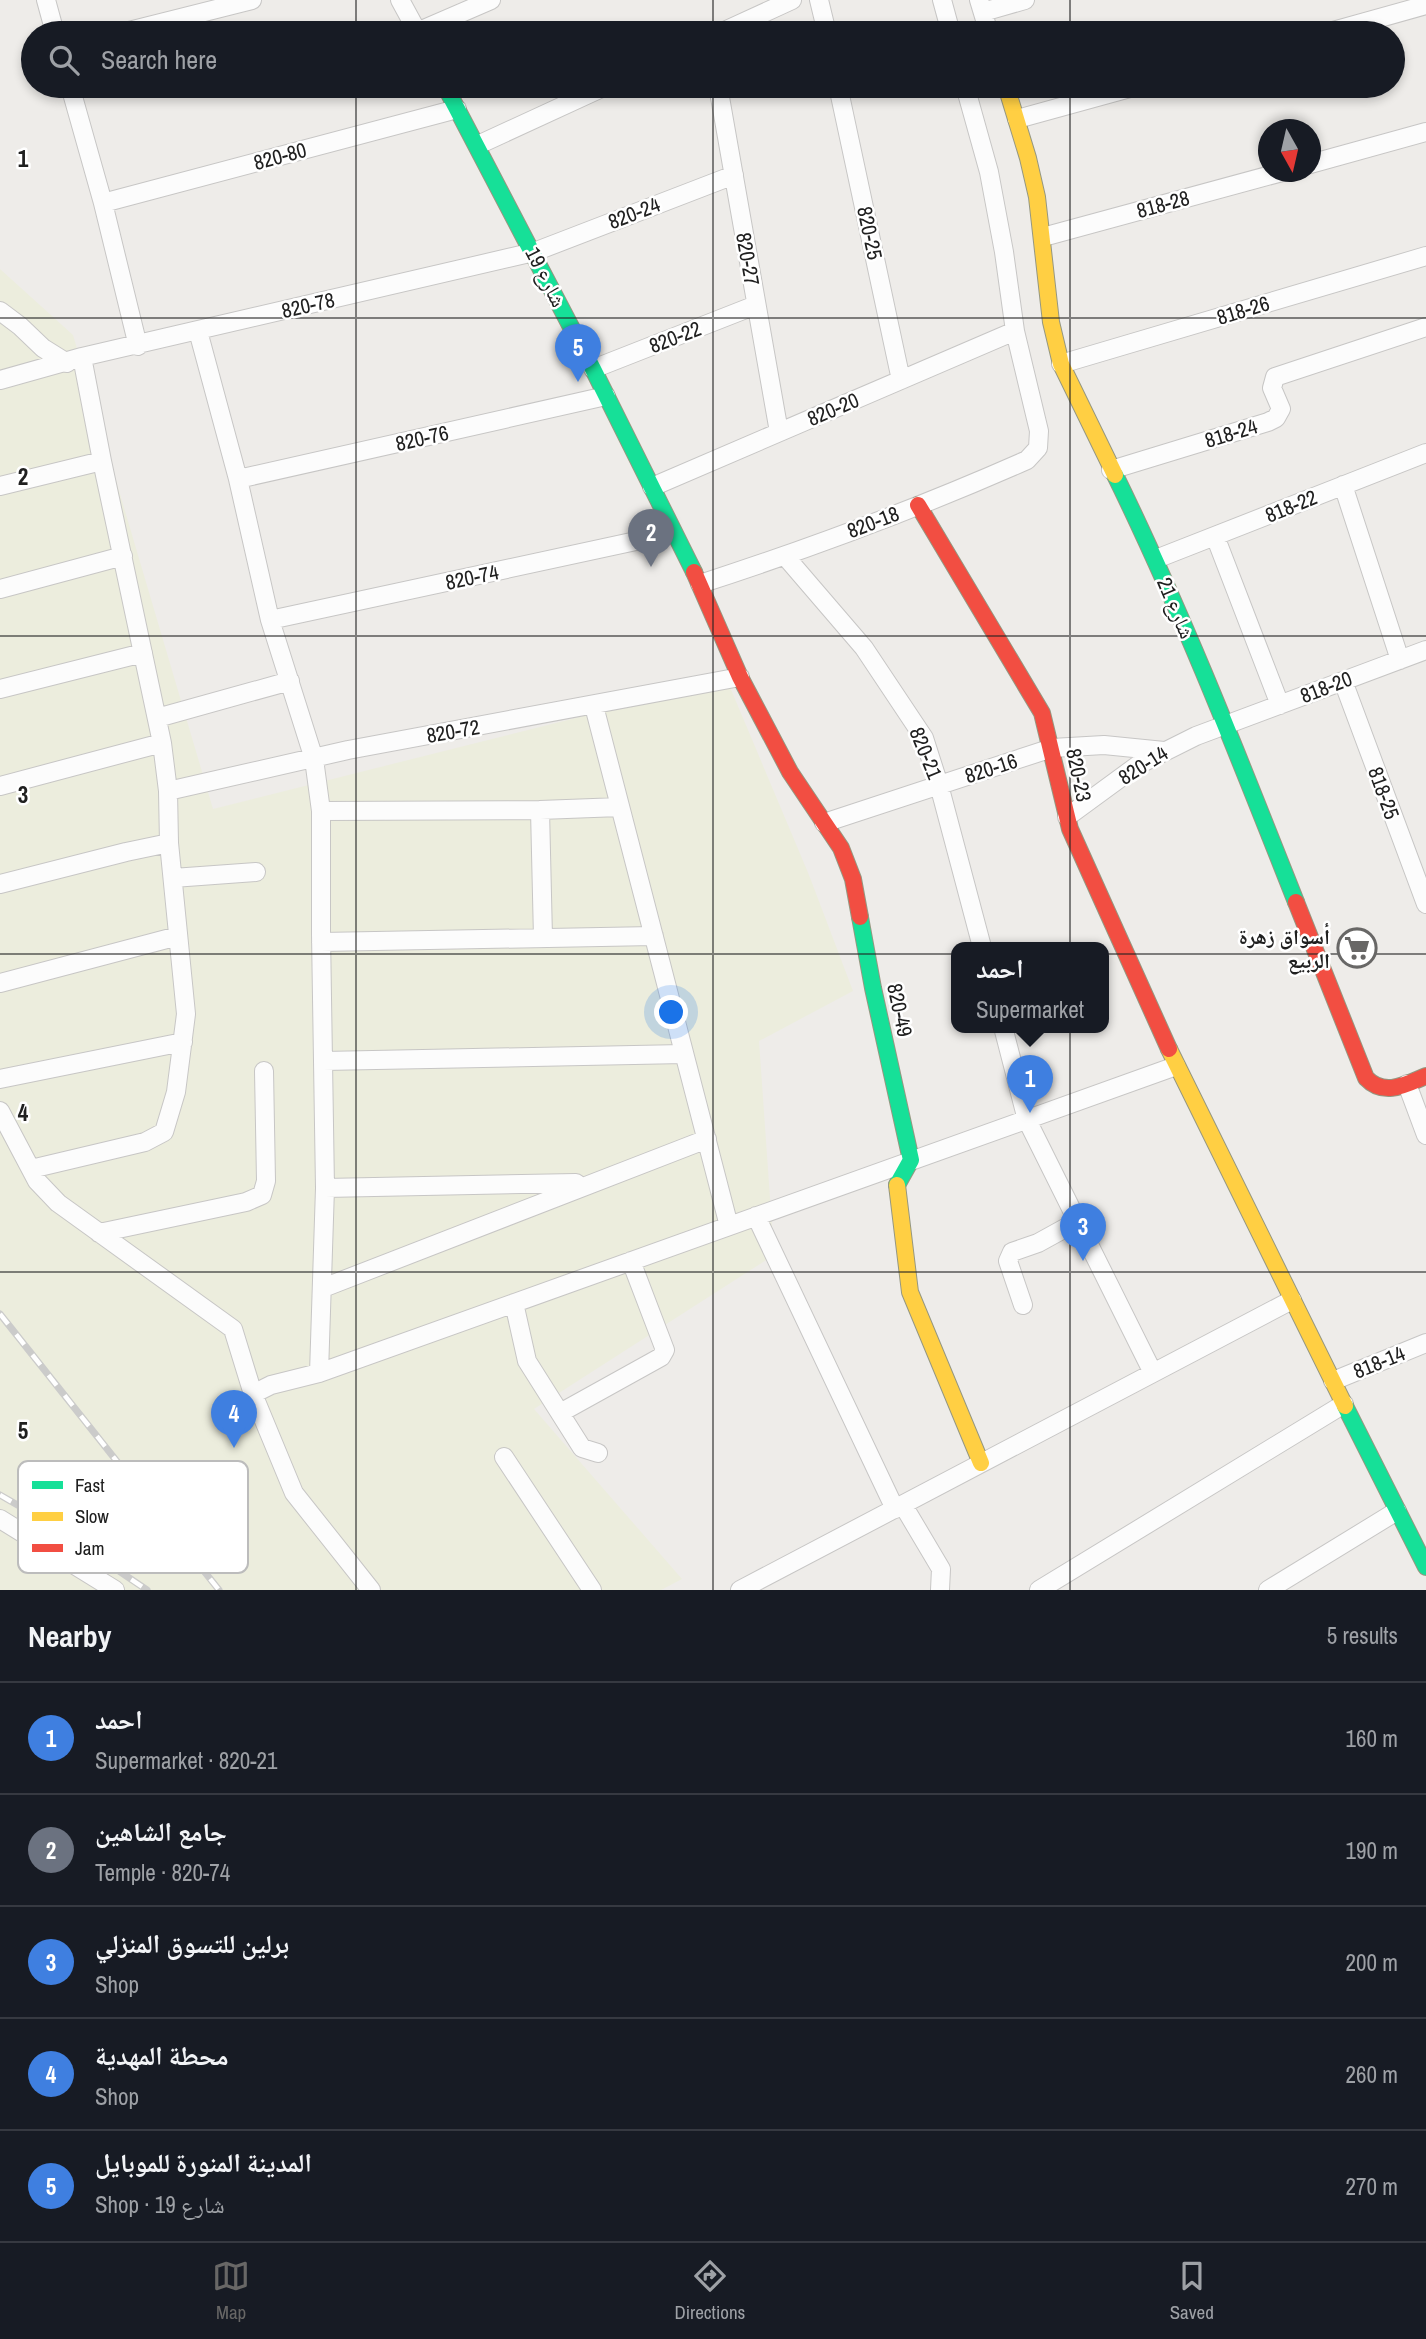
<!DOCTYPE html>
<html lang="en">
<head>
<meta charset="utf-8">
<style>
  :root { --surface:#171b24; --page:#20242c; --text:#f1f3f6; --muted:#9ea1a6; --line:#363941; --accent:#686766 }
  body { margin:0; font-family:"Archivo Narrow","Noto Naskh Arabic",sans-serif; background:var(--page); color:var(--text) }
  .compass { position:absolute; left:1258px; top:119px; width:63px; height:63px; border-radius:50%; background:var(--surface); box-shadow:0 4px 10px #0003; rotate:172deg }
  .you { position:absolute; left:672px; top:1013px; width:24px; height:24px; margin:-18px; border:5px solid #fff; border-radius:50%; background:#1a73e8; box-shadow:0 0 0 10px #1a73e833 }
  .badge { display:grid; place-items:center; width:46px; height:46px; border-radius:50%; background:var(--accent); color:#fff; font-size:23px; font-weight:700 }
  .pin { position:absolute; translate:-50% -58px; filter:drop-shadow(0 2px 4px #0008) }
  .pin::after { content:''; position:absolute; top:37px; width:24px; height:21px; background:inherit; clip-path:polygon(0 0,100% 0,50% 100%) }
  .popup { position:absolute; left:951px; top:942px; width:158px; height:91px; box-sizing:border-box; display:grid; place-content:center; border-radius:14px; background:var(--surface); filter:drop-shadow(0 2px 5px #0005); font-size:23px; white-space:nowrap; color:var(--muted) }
  .popup b { font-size:26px; color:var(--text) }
  .popup::after { content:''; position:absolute; left:50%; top:100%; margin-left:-14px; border:14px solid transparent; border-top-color:var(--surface) }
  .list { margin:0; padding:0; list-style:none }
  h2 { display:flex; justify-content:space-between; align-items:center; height:91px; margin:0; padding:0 28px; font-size:30px }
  h2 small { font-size:23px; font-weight:400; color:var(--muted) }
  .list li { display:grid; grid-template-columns:46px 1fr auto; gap:21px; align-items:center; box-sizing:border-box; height:112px; padding:0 28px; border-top:2px solid var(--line) }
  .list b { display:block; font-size:26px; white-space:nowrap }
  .list p { margin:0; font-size:23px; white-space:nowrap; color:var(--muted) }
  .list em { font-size:23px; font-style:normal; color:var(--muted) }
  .icon { flex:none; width:38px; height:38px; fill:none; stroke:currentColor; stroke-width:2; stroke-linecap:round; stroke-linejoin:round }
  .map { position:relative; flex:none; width:1426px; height:1590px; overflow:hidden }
  .search { position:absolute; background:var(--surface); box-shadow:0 4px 10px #0003; left:21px; right:21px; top:21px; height:77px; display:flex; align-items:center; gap:18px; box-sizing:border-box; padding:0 24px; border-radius:38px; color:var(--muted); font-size:26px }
  .sheet { height:651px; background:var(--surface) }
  nav { display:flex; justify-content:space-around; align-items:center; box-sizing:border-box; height:98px; border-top:2px solid var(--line); background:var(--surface); font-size:19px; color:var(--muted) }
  nav a { display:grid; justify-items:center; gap:4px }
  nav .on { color:var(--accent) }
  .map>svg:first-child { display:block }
  .farmland { fill:#eceddd }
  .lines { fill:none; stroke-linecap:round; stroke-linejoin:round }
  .street-casing { stroke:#c7c6c5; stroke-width:20 }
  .fast-casing { stroke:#959781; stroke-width:18 }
  .slow-casing { stroke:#959781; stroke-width:18 }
  .jam-casing { stroke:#959781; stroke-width:18 }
  .street { stroke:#fcfcfc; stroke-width:18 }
  .fast { stroke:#16e098; stroke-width:16 }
  .slow { stroke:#ffcf43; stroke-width:16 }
  .jam { stroke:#f24e42; stroke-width:16 }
  .rail-casing { stroke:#cbcbca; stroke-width:7 }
  .rail { stroke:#fff; stroke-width:4.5; stroke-dasharray:13; stroke-linecap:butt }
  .grid { fill:none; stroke:#202020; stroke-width:2; stroke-opacity:0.55 }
  .labels { text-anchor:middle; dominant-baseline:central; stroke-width:5; stroke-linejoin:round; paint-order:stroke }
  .street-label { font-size:21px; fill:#202020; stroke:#fff }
  .poi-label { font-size:21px; font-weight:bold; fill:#202020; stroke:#fff; text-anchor:end }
  .key { fill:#fff; stroke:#bcbcbc; stroke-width:2 }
  .key-label { font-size:19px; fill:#202020 }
  .grid-label { font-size:23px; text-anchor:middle; font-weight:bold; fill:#202020; stroke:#fff; stroke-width:5; stroke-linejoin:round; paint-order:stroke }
</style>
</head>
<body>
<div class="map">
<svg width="1426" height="1590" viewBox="0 0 1426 1590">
  <rect width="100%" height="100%" fill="#eeece9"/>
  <path class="farmland" d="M0 269 73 335 213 809 727 680 809 875 853 991 759 1041 774 1255 534 1409 682 1579 661 1590H0Z"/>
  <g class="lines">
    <g class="street-casing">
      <path id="street" d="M46 0 55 33
        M400 0 418 33
        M819 0 827 33
        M942 0 951 33
        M979 0 989 33
        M983 12 1025 0
        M417 32 491 0
        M121 33 252 0
        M720 33 792 0
        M1326 33 1426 5
        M70 86 103 203 138 346
        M718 86 779 432
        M838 86 901 380
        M1017 119 1137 86
        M478 145 606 86
        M1310 164 1426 132
        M103 203 457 109
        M1043 237 1282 172
        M0 311 20 326 43 348 67 363
        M198 331 238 479 270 620 314 759 321 811V934L325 1188 319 1373
        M1061 364 1426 256
        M593 369 756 305
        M0 380 82 357 534 252 734 175
        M1111 470 1268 422 1276 418 1281 409 1272 388 1275 377 1426 327
        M238 479 606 396
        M1343 485 1400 660
        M0 486 102 461
        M652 487 1015 331
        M1215 536 1280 705
        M785 556 864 648 924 738 939 785 982 947
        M1156 559 1426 453
        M700 584C811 548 921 507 1027 460L1038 448 1039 431 1015 331 1004 252 989 172 965 86
        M0 589 123 556
        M270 620 673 533
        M1343 681 1426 904
        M0 689 143 653
        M594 706 729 1226
        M157 718 290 681
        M0 786 162 743
        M168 791 348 750 740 677
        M321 811 540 810
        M1067 817 1138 765 1196 736 1426 650
        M824 823 1052 748 1104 745 1164 751
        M173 878 256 872
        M0 884 126 852 169 843 168 791 162 743 102 461 82 357
        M543 938 540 810 620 807
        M321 942 654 936
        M0 983 178 936
        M1003 1027 1027 1120 1153 1373
        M323 1061 684 1054
        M0 1079 183 1042
        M1407 1084 1426 1135
        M0 1111 37 1181 58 1203 233 1329 253 1394 294 1493 371 1590
        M31 1169 145 1142 164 1132 176 1092 186 1014 169 843
        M325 1188 576 1183
        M756 1216 895 1509
        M99 1233 246 1202 262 1195 266 1181 264 1071
        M323 1288 707 1139
        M514 1303 527 1361 582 1448 598 1453
        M1023 1305 1008 1261 1012 1252 1038 1243 1078 1221
        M1333 1381 1426 1343
        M253 1394 271 1385 319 1373 1176 1066
        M560 1413 661 1357 665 1350 631 1261
        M504 1457 592 1590
        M903 1505 941 1569 940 1590
        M0 1519 115 1590
        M740 1590 1292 1300
        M1039 1590 1344 1404
        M1268 1590 1397 1511"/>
    </g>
    <g class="fast-casing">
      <path id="fast" d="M445 86 593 369 694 572
        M1115 475C1183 614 1239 758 1296 902
        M860 917 873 988 911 1160 897 1185
        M1345 1406 1426 1567"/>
    </g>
    <g class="slow-casing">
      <path id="slow" d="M1006 86 1028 158 1037 197 1051 322 1061 364 1115 475
        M1169 1049 1345 1406
        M897 1185 910 1292 981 1463"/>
    </g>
    <g class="jam-casing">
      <path id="jam" d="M918 505 1042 713 1070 829 1169 1049
        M694 572 740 677 790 772 841 848 853 879 860 917
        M1296 902 1366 1078C1384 1097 1405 1085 1426 1076"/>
    </g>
    <use href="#street" class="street"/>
    <use href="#fast" class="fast"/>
    <use href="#slow" class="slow"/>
    <use href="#jam" class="jam"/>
    <g class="rail-casing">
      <path id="rail" d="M0 1314 219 1590
        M0 1495 42 1519 147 1590"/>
    </g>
    <use href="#rail" class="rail"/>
  </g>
  <path class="grid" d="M356 0V33M713 0V33M1070 0V33M356 86V1590M713 86V1590M1070 86V1590M0 318H1426M0 636H1426M0 954H1426M0 1272H1426"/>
  <defs>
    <g id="supermarket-ring" transform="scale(2.0125)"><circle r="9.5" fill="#fff" stroke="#686766" stroke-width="1.5"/><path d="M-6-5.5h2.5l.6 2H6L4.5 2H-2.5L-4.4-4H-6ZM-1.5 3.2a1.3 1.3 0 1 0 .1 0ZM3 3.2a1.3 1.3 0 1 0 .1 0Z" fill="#686766"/></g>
  </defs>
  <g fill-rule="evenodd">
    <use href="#supermarket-ring" x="1357" y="948"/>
  </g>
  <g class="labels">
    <g class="street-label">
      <text transform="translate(280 156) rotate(-15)">820-80</text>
      <text transform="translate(1163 204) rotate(-15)">818-28</text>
      <text transform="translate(634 213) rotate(-21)">820-24</text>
      <text transform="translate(870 233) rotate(78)">820-25</text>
      <text transform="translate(748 259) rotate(80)">820-27</text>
      <text transform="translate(546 277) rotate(63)">شارع 19</text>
      <text transform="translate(308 305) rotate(-13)">820-78</text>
      <text transform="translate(1243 310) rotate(-17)">818-26</text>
      <text transform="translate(675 337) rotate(-21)">820-22</text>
      <text transform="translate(833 409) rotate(-23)">820-20</text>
      <text transform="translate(1231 433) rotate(-17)">818-24</text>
      <text transform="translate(422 438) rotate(-13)">820-76</text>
      <text transform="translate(1291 506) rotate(-22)">818-22</text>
      <text transform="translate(873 522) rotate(-21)">820-18</text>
      <text transform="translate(472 577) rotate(-12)">820-74</text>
      <text transform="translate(1176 608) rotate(67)">شارع 21</text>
      <text transform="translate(1326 687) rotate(-21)">818-20</text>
      <text transform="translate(453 731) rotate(-10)">820-72</text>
      <text transform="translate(926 753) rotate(68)">820-21</text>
      <text transform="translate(1143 765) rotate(-32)">820-14</text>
      <text transform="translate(991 768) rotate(-18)">820-16</text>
      <text transform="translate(1079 775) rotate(78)">820-23</text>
      <text transform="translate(1384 793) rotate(70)">818-25</text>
      <text transform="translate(900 1010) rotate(78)">820-49</text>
      <text transform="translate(1379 1362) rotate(-22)">818-14</text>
    </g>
    <g class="poi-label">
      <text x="1330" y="936">أسواق زهرة<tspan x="1330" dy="24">الربيع</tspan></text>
    </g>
  </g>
  <rect x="18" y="1461" width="230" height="112" rx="10" class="key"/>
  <rect x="32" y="1481" width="31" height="8" fill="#16e098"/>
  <rect x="32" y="1512" width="31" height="9" fill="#ffcf43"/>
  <rect x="32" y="1544" width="31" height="8" fill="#f24e42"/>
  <g class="key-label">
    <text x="75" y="1492">Fast</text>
    <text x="75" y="1523">Slow</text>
    <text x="75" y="1555">Jam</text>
  </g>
  <g class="grid-label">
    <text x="23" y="167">1</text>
    <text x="23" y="485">2</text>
    <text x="23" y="803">3</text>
    <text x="23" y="1121">4</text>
    <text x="23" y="1439">5</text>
  </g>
</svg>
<svg class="compass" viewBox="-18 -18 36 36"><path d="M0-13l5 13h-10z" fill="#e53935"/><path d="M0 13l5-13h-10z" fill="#9ea1a6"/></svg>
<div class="you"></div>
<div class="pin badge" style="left:1030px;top:1113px;background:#3f7fe0">1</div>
<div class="popup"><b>احمد</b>Supermarket</div>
<div class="pin badge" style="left:651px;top:567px;background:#6b7280">2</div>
<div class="pin badge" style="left:1083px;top:1261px;background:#3f7fe0">3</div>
<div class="pin badge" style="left:234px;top:1448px;background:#3f7fe0">4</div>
<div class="pin badge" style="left:578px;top:382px;background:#3f7fe0">5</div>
<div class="search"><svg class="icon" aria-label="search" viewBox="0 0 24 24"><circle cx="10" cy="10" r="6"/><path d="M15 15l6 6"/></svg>Search here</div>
</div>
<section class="sheet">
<h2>Nearby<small>5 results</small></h2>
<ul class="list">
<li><span class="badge" style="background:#3f7fe0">1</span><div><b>احمد</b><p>Supermarket · 820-21</p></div><em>160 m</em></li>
<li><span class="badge" style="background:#6b7280">2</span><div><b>جامع الشاهين</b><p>Temple · 820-74</p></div><em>190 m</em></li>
<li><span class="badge" style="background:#3f7fe0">3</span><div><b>برلين للتسوق المنزلي</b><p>Shop</p></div><em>200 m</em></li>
<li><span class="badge" style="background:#3f7fe0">4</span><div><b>محطة المهدية</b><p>Shop</p></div><em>260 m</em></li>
<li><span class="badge" style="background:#3f7fe0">5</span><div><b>المدينة المنورة للموبايل</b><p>Shop · شارع 19</p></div><em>270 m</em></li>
</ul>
</section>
<nav>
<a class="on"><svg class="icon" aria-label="map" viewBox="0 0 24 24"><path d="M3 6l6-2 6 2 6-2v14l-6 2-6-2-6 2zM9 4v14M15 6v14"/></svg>Map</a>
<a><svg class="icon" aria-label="directions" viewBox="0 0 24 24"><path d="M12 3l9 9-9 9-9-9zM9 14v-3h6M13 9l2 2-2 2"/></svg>Directions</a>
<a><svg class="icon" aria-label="saved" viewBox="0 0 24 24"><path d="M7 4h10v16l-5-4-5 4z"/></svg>Saved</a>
</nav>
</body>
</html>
